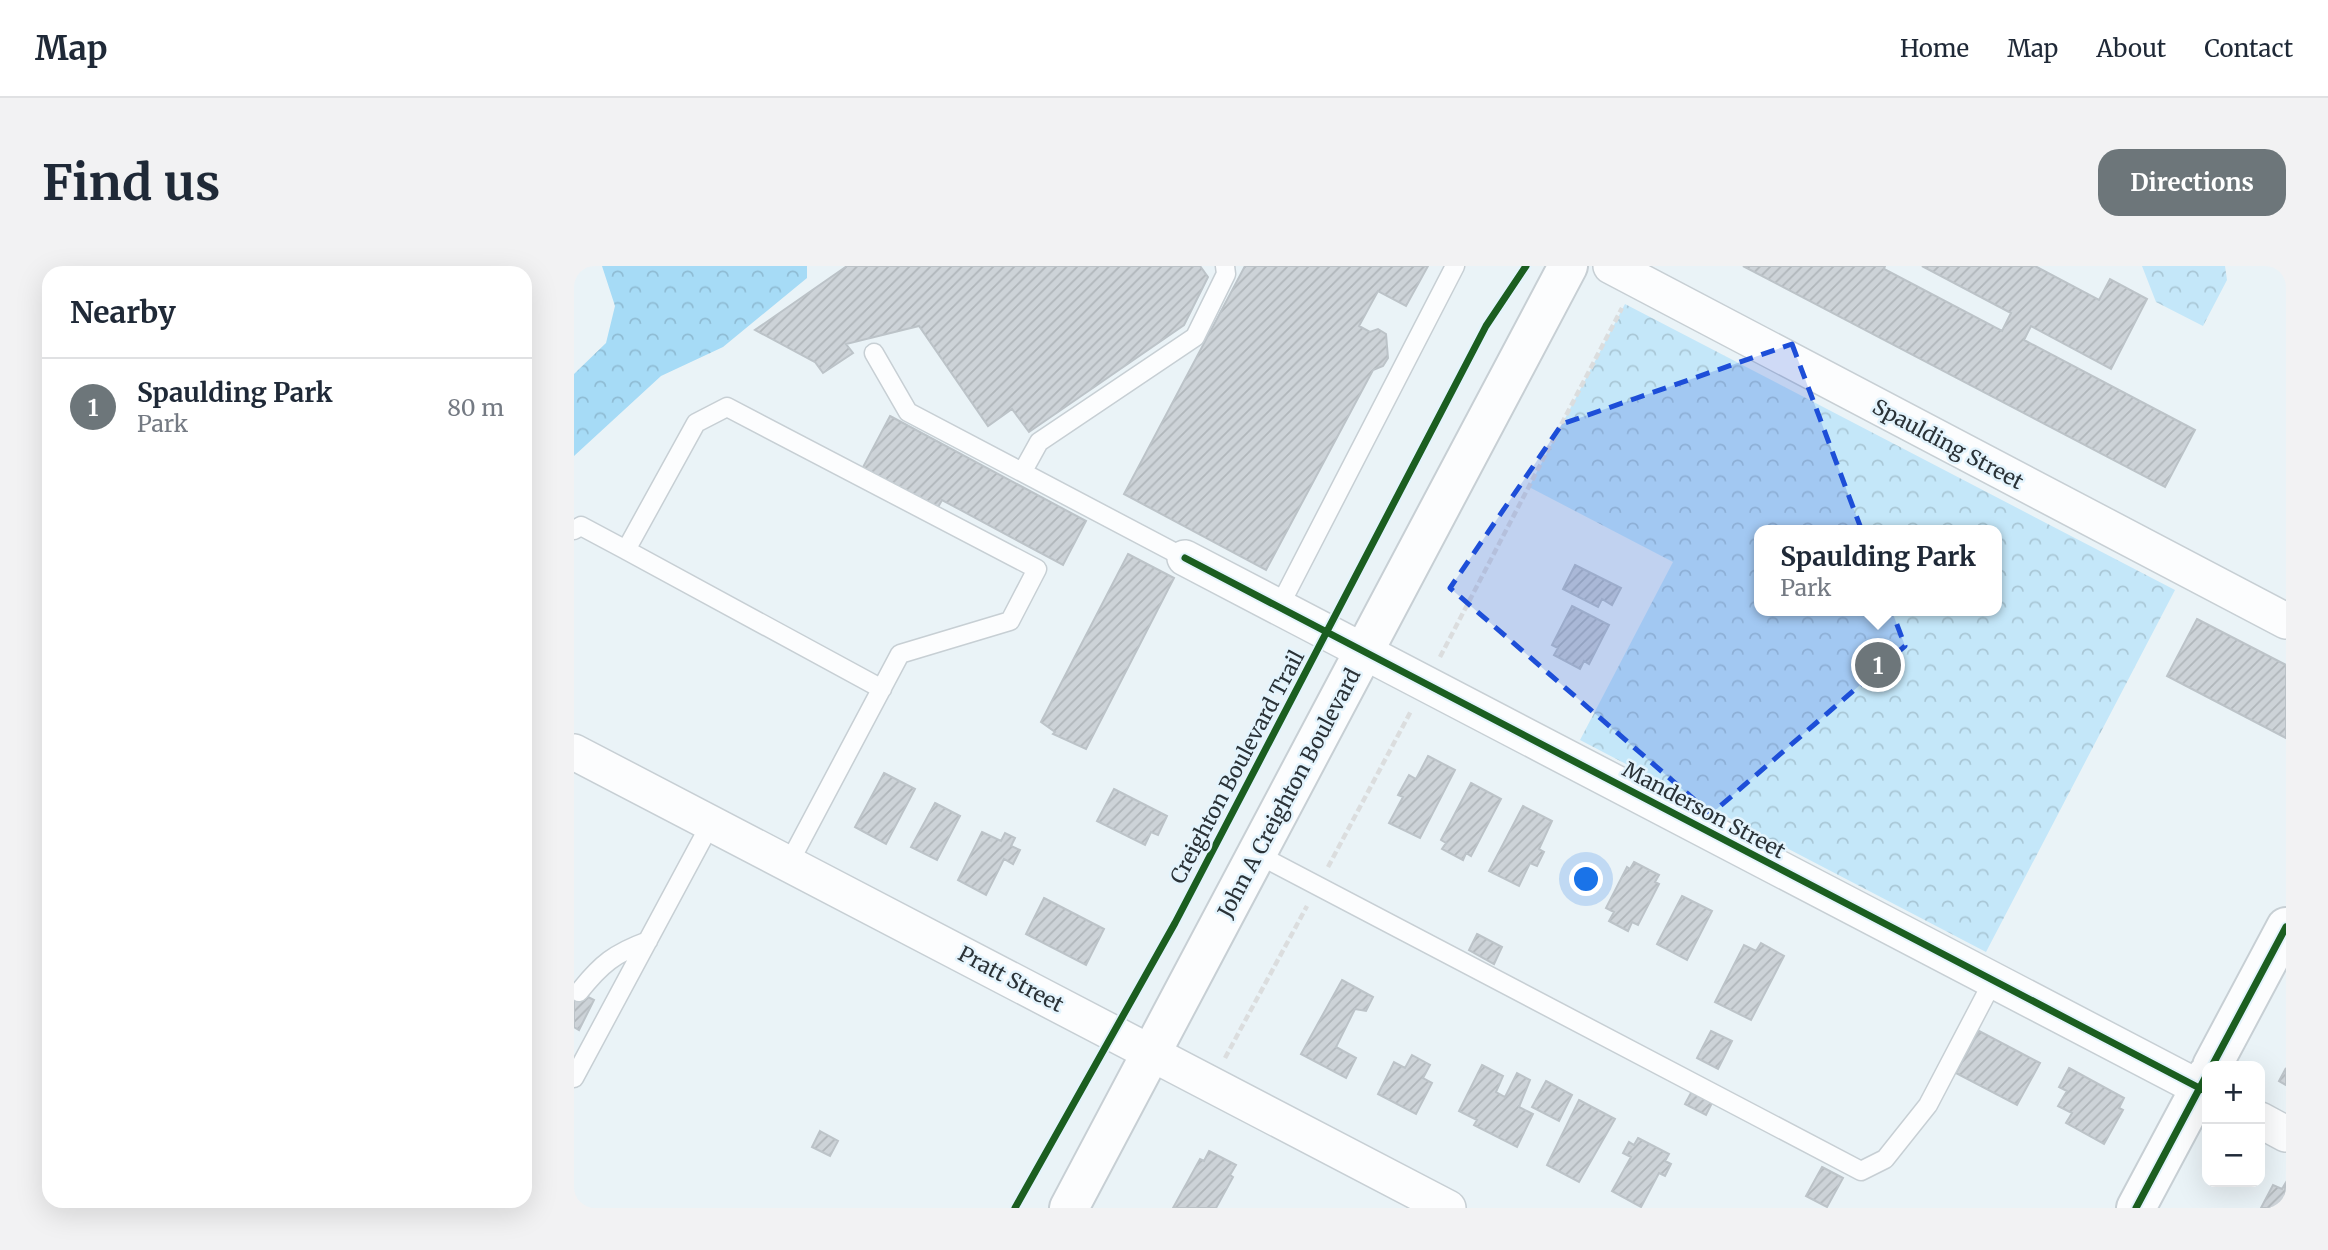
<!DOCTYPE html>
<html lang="en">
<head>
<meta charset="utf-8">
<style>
  :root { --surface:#fff; --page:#f2f2f3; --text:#1f2937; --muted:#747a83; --line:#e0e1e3; --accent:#6d767a }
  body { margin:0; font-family:Merriweather,serif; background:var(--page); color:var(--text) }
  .controls { position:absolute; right:21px; bottom:21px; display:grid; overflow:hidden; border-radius:14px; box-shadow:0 7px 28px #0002 }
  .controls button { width:63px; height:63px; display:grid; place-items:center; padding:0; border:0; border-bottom:2px solid var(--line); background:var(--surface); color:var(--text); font:35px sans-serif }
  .you { position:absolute; left:1013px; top:614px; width:24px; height:24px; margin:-18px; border:5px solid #fff; border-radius:50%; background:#1a73e8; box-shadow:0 0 0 10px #1a73e833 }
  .badge { display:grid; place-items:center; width:46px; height:46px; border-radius:50%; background:var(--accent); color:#fff; font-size:23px; font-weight:700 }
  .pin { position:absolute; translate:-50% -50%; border:4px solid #fff; box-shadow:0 2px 7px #0006 }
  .popup { position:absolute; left:1180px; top:259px; width:248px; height:91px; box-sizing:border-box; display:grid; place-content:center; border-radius:14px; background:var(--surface); filter:drop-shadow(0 2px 5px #0005); font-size:23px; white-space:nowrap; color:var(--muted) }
  .popup b { font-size:26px; color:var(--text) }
  .popup::after { content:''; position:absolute; left:50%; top:100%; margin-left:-14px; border:14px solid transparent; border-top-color:var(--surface) }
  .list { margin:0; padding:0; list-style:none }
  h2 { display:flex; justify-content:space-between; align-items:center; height:91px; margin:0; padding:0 28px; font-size:30px }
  h2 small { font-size:23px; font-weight:400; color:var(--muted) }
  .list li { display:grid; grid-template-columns:46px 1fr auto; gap:21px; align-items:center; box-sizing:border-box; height:98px; padding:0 28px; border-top:2px solid var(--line) }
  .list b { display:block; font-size:26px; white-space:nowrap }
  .list p { margin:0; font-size:23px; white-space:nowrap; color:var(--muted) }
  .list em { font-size:23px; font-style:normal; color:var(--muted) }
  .map { position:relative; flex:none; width:1712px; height:942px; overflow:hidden; border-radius:21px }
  header { display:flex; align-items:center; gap:42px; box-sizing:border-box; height:98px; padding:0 35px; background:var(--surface); border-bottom:2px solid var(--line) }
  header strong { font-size:33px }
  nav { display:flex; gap:38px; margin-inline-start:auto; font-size:24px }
  .intro { display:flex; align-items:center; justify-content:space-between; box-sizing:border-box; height:168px; padding:0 42px }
  h1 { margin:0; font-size:49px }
  .button { padding:18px 32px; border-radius:21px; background:var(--accent); color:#fff; font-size:24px; font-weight:700 }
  main { display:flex; gap:42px; padding:0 42px }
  aside { flex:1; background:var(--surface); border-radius:21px; box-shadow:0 7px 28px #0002 }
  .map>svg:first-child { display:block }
  .forest { fill:url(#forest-crowns) }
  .park { fill:url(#park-crowns); fill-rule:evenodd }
  .building { fill:url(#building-hatch); stroke:#bcc3c8; stroke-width:2 }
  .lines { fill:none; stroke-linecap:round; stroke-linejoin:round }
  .service-casing { stroke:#c7cfd4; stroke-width:21 }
  .minor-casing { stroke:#c7cfd4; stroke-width:38 }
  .tertiary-casing { stroke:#c7cfd4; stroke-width:42 }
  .secondary-casing { stroke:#c7cfd4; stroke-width:42 }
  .path { stroke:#dbddde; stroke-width:4.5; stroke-dasharray:7 3.5; stroke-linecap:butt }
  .service { stroke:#fcfdfe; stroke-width:18 }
  .minor { stroke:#fcfdfe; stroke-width:35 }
  .tertiary { stroke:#fcfdfe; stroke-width:38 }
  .secondary { stroke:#fcfdfe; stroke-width:38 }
  .cycleway-casing { stroke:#e4f4fd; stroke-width:11 }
  .cycleway { stroke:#1b5e20; stroke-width:7 }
  .marked { fill:#1d4ed8; fill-opacity:0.2; stroke:#1d4ed8; stroke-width:5; stroke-dasharray:14 9; stroke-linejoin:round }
  .labels { text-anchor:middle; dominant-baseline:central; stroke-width:5; stroke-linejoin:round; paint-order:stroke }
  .street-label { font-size:21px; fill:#2a3237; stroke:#e4f4fd }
</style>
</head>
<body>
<header>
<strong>Map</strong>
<nav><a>Home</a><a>Map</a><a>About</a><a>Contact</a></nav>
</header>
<div class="intro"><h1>Find us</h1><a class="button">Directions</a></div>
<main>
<aside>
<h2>Nearby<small></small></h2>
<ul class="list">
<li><span class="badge">1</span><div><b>Spaulding Park</b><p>Park</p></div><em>80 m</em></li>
</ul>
</aside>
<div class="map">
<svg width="1712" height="942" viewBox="0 0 1712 942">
  <defs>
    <pattern id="forest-crowns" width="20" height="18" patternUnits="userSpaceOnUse" patternTransform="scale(1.75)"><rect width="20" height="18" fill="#a6dbf6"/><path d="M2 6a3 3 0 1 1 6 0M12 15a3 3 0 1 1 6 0" fill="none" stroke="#8fbcd4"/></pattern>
    <pattern id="park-crowns" width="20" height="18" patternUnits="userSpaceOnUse" patternTransform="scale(1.75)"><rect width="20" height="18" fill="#c4e7f9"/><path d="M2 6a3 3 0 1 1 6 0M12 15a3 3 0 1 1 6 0" fill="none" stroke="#a9c7d6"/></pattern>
    <pattern id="building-hatch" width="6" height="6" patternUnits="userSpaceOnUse" patternTransform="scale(1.75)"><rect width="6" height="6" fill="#cdd3d8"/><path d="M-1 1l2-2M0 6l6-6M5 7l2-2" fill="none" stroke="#b0b6ba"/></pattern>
  </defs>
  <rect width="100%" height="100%" fill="#eaf3f7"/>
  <path class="forest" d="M28 0H233V12L149 81 87 110 0 190V108L32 77 41 40Z"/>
  <path class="park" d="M1568 0H1651L1653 14 1629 60 1582 36Z
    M1051 38 1601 324 1412 686 1006 474 1099 296 955 221ZM1185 264H1423V345H1185Z"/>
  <path class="building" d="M273 0H626L634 11 610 59 455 166 438 143 414 160 345 60 272 78 279 87 249 107 241 96 181 64Z
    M671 0H854L832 40 804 25 785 60 796 66 804 63 812 68 814 92 809 100 799 104 692 304 550 228Z
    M1169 0H1311L1310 3 1428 65 1437 47 1348 0H1461L1525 34 1536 13 1573 33 1537 103 1457 60 1450 74 1621 164 1591 221Z
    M316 150 512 255 489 299 368 234 363 243 288 203Z
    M554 288 600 312 512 483 479 468 481 466 467 456Z
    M1001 299 1047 322 1038 339 1028 333 1024 341 989 323Z
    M998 340 1035 359 1015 398 1010 395 1006 403 980 389 984 382 978 379Z
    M1623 353 1712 399V472L1593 410Z
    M854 490 881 504 846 572 815 557 829 531 824 529 835 509 842 513Z
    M310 507 341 523 312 578 281 561Z
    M897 517 927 533 897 590 892 587 889 594 868 583 872 577 867 574Z
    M540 523 593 550 584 569 577 566 571 579 523 555Z
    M361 537 386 550 363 594 337 581Z
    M949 540 978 555 965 583 970 586 963 600 956 597 945 620 915 605Z
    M408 566 427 575 431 567 441 572 437 580 446 584 439 598 430 593 412 629 384 614Z
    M1060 596 1085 609 1081 616 1085 618 1064 659 1058 656 1054 665 1035 655 1040 646 1032 642 1053 601 1056 603Z
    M1108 630 1138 645 1113 694 1083 678Z
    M470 632 530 663 512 699 452 668Z
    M903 668 928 681 920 698 895 684Z
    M1187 677 1210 690 1177 754 1141 736 1170 679 1182 685Z
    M768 714 799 731 792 745 781 743 762 781 782 792 772 812 727 788Z
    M0 724 20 734 5 764 0 761Z
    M1137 765 1158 775 1144 803 1123 792Z
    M1405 765 1466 797 1443 839 1382 807Z
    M838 789 856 799 849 812 858 817 842 848 804 828 820 796 831 802Z
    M908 799 929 810 922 826 931 831 943 807 956 814 945 841 959 848 943 881 900 859 903 854 885 845Z
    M1495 802 1550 832 1545 842 1549 844 1530 878 1492 857 1498 847 1484 840 1493 825 1485 821Z
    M1712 802V819L1705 815Z
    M972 815 998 829 985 855 958 841Z
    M1118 825 1139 835 1132 849 1111 838Z
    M1005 834 1041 853 1005 916 973 899Z
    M246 865 264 875 256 890 238 881Z
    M1064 872 1095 888 1091 895 1097 898 1091 910 1085 907 1067 941 1038 925 1057 891 1049 887 1055 876 1060 879Z
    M635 885 662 899 656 909 659 911 642 942H599L626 893 630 895Z
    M1248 901 1269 912 1253 941 1232 930Z
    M1711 918 1712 942H1687L1699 919 1708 923Z"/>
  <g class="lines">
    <g class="service-casing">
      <path id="service" d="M300 87 334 146 611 292
        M449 205 465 176 621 71 652 8 651 0
        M0 264 7 260 52 284
        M705 341 881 0
        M683 588 1287 905 1311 893 1354 839 1419 715
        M215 597C252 527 289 458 326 388L436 355 463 303 153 141 122 157 52 284 308 423
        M5 726C27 698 41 687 74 675
        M0 812 137 557"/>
    </g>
    <g class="minor-casing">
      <path id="minor" d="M1037 0 1712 355
        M611 292 1633 826
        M0 486 874 942
        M1686 854 1712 868"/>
    </g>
    <g class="tertiary-casing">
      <path id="tertiary" d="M495 942 994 0"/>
    </g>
    <g class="secondary-casing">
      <path id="secondary" d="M1638 800 1712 661
        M1562 942 1633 809"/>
    </g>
    <path class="path" d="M866 391 1048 42
      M754 601 837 445
      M651 792 733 640"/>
    <use href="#service" class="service"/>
    <use href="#minor" class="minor"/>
    <use href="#tertiary" class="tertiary"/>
    <use href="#secondary" class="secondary"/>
    <g class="cycleway-casing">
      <path id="cycleway" d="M611 292 1633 826
        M1638 800 1712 661
        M441 942 601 657 912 60 952 0
        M1562 942 1631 812"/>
    </g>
    <use href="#cycleway" class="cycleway"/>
  </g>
  <path class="marked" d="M1218 78 1331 380 1137 548 876 322 988 158Z"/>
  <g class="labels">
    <g class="street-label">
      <text transform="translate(1374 178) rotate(28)">Spaulding Street</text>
      <text transform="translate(663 501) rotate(-62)">Creighton Boulevard Trail</text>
      <text transform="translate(715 527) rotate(-62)">John A Creighton Boulevard</text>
      <text transform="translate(1130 544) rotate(28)">Manderson Street</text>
      <text transform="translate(437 713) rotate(28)">Pratt Street</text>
    </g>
  </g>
</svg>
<div class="controls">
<button>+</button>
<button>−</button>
</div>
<div class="you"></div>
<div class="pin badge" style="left:1304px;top:399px">1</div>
<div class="popup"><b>Spaulding Park</b>Park</div>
</div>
</main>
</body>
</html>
